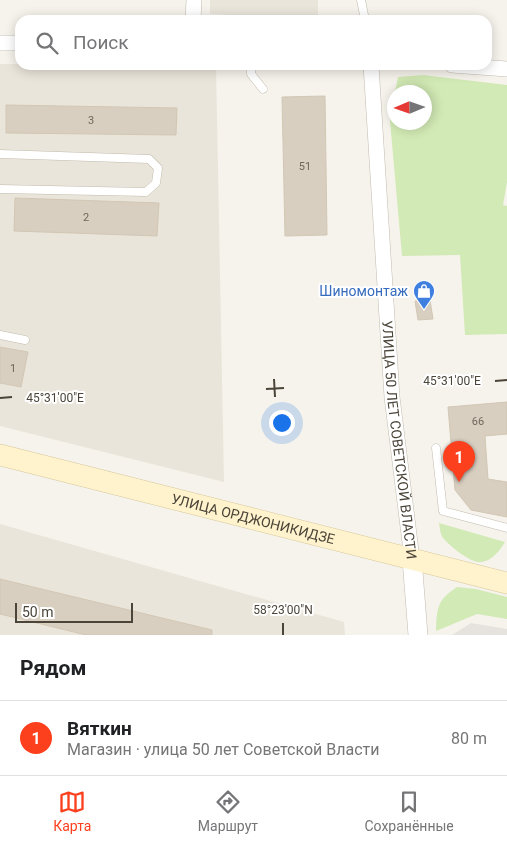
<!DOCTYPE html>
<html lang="ru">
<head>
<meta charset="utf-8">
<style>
  :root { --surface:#fff; --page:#f6f6f6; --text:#202124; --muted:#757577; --line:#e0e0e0; --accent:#fc3f1d }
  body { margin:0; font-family:Roboto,sans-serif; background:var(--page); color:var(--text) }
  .compass { position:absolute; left:387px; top:85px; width:45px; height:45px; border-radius:50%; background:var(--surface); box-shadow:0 2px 12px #0003; rotate:268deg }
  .scale { position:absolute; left:15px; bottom:12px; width:118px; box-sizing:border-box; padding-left:5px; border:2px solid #4b4439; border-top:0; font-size:14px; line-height:18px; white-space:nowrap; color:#4b4439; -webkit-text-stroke:4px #fff; paint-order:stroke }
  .you { position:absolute; left:281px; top:422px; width:18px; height:18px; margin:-12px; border:4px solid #fff; border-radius:50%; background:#1a73e8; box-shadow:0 0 0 8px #1a73e833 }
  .badge { display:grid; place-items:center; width:32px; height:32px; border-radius:50%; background:var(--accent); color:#fff; font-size:16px; font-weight:700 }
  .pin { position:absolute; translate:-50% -41px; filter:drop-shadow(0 1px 2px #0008) }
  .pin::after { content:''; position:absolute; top:26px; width:18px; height:15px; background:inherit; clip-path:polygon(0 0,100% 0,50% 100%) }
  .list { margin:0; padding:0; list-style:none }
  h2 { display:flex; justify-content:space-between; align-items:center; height:65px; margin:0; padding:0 20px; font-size:21px }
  h2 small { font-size:16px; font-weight:400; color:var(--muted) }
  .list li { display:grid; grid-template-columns:32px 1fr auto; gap:15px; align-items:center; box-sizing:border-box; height:75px; padding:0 20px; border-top:1px solid var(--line) }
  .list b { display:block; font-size:19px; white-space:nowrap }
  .list p { margin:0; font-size:16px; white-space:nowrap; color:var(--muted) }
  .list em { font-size:16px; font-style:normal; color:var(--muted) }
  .icon { flex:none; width:28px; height:28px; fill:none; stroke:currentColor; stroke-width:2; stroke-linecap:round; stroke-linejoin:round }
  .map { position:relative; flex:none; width:507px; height:635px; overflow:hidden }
  .search { position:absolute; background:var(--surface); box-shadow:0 2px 12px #0003; left:15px; right:15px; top:15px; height:55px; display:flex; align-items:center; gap:12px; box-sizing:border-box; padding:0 18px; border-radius:15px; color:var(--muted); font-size:19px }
  .sheet { height:140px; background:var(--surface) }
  nav { display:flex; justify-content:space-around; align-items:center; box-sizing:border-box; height:70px; border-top:1px solid var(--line); background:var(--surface); font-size:14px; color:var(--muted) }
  nav a { display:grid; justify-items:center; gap:2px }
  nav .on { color:var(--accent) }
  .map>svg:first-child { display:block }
  .residential { fill:#eae5da }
  .industrial { fill:#e6e2dd }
  .green { fill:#d2eab5 }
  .building { fill:#d8cfc1; stroke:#d3c7b4 }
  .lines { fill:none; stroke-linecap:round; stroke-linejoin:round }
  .service-casing { stroke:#c2bbae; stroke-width:9 }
  .minor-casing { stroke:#c2bbae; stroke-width:16 }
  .tertiary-casing { stroke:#c2bbae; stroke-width:20 }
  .secondary-casing { stroke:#d6c79b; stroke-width:22 }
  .service { stroke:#fff; stroke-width:8 }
  .minor { stroke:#fff; stroke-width:15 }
  .tertiary { stroke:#fff; stroke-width:19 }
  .secondary { stroke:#fff3cd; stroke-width:21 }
  .ticks { fill:none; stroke:#4b4439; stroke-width:2 }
  .labels { text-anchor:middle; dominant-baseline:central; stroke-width:4; stroke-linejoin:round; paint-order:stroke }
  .number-label { font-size:11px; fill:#6e675b }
  .shop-label { font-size:14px; fill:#366cbe; stroke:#fff; text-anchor:end }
  .street-label { font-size:14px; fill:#4b4439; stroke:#fff }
  .ticks-label { font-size:12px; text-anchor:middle; fill:#4b4439; stroke:#fff; stroke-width:4; stroke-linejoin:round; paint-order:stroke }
</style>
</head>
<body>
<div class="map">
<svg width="507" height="635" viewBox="0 0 507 635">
  <rect width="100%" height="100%" fill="#f6f3ec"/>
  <path class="residential" d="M210 0H318V20L210 14Z
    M0 64 216 65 224 482 0 426Z
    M0 524 344 622 345 635H0Z"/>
  <path class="industrial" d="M471 623 507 629V635H452Z"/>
  <path class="green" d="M423 75 507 85V182L503 205 507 206V334L465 335 460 255 402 256 390 121 394 97V122H424V92H395L398 77Z
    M439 523 505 542C500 550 493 560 482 562 471 564 450 546 443 538 440 534 440 528 439 523Z
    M457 587 476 589 507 597V619L477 614 436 631C437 608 437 600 457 587Z"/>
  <path class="building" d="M325 96 327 235 285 236 282 97Z
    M6 105 177 108 176 135 6 133Z
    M15 198 159 203 157 236 14 231Z
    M430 300 433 319 418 320 415 301Z
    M0 347 28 352 21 387 0 383Z
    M507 402V434L485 436 488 479 507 482V517L471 510 455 490 448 407Z
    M0 579 212 630V635H86L0 614Z"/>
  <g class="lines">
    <g class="service-casing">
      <path id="service" d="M361 0 365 20
        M251 65V74L263 89
        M0 154 149 159 158 168 156 183 146 192 0 189
        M0 335 25 340
        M436 448 443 511 507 528"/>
    </g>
    <g class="minor-casing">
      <g id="minor">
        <path d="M193 20 194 0"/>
        <path d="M0 43H20"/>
        <path id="s1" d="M371 65 392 397 412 559"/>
        <path d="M452 65 507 69"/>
      </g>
    </g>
    <g class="tertiary-casing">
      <path id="tertiary" d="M412 559 418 635"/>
    </g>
    <g class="secondary-casing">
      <g id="secondary">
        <path id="s2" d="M0 455 507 583"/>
      </g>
    </g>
    <use href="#service" class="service"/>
    <use href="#minor" class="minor"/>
    <use href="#tertiary" class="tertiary"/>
    <use href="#secondary" class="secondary"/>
  </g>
  <path class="ticks" d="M274 379 275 397M495 381 507 380M266 389 284 388M0 398 12 397M283 623V635"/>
  <defs>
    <g id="shop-pin" transform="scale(1.125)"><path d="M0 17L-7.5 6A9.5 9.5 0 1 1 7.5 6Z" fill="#3f7fe0" stroke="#fff"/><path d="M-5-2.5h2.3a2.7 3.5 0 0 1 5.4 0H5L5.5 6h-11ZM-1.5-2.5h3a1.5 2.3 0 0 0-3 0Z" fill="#fff"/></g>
  </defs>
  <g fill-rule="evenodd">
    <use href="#shop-pin" x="424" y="291"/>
  </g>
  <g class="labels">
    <g class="number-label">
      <text x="91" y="120">3</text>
      <text x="305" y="166">51</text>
      <text x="86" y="217">2</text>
      <text x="13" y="368">1</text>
      <text x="478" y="421">66</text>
    </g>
    <g class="shop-label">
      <text x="408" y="291">Шиномонтаж</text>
    </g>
    <g class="street-label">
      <text stroke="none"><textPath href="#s1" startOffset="376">УЛИЦА 50 ЛЕТ СОВЕТСКОЙ ВЛАСТИ</textPath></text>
      <text stroke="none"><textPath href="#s2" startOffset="261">УЛИЦА ОРДЖОНИКИДЗЕ</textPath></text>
    </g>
  </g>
  <g class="ticks-label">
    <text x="452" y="385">45°31'00"E</text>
    <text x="55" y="402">45°31'00"E</text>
    <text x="283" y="614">58°23'00"N</text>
  </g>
</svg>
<svg class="compass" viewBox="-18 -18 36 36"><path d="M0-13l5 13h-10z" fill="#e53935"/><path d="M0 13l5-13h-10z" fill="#757577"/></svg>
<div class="scale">50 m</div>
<div class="you"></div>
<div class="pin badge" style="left:459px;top:482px">1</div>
<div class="search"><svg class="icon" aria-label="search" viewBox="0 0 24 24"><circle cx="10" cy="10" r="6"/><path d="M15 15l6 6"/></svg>Поиск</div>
</div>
<section class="sheet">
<h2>Рядом<small></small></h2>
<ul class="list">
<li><span class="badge">1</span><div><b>Вяткин</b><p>Магазин · улица 50 лет Советской Власти</p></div><em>80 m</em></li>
</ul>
</section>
<nav>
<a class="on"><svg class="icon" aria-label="map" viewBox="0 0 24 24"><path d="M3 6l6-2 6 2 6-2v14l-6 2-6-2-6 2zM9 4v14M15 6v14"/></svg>Карта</a>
<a><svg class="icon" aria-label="directions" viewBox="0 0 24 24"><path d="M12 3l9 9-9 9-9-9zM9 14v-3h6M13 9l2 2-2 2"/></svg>Маршрут</a>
<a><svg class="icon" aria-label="saved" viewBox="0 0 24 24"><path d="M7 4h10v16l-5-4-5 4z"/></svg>Сохранённые</a>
</nav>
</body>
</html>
